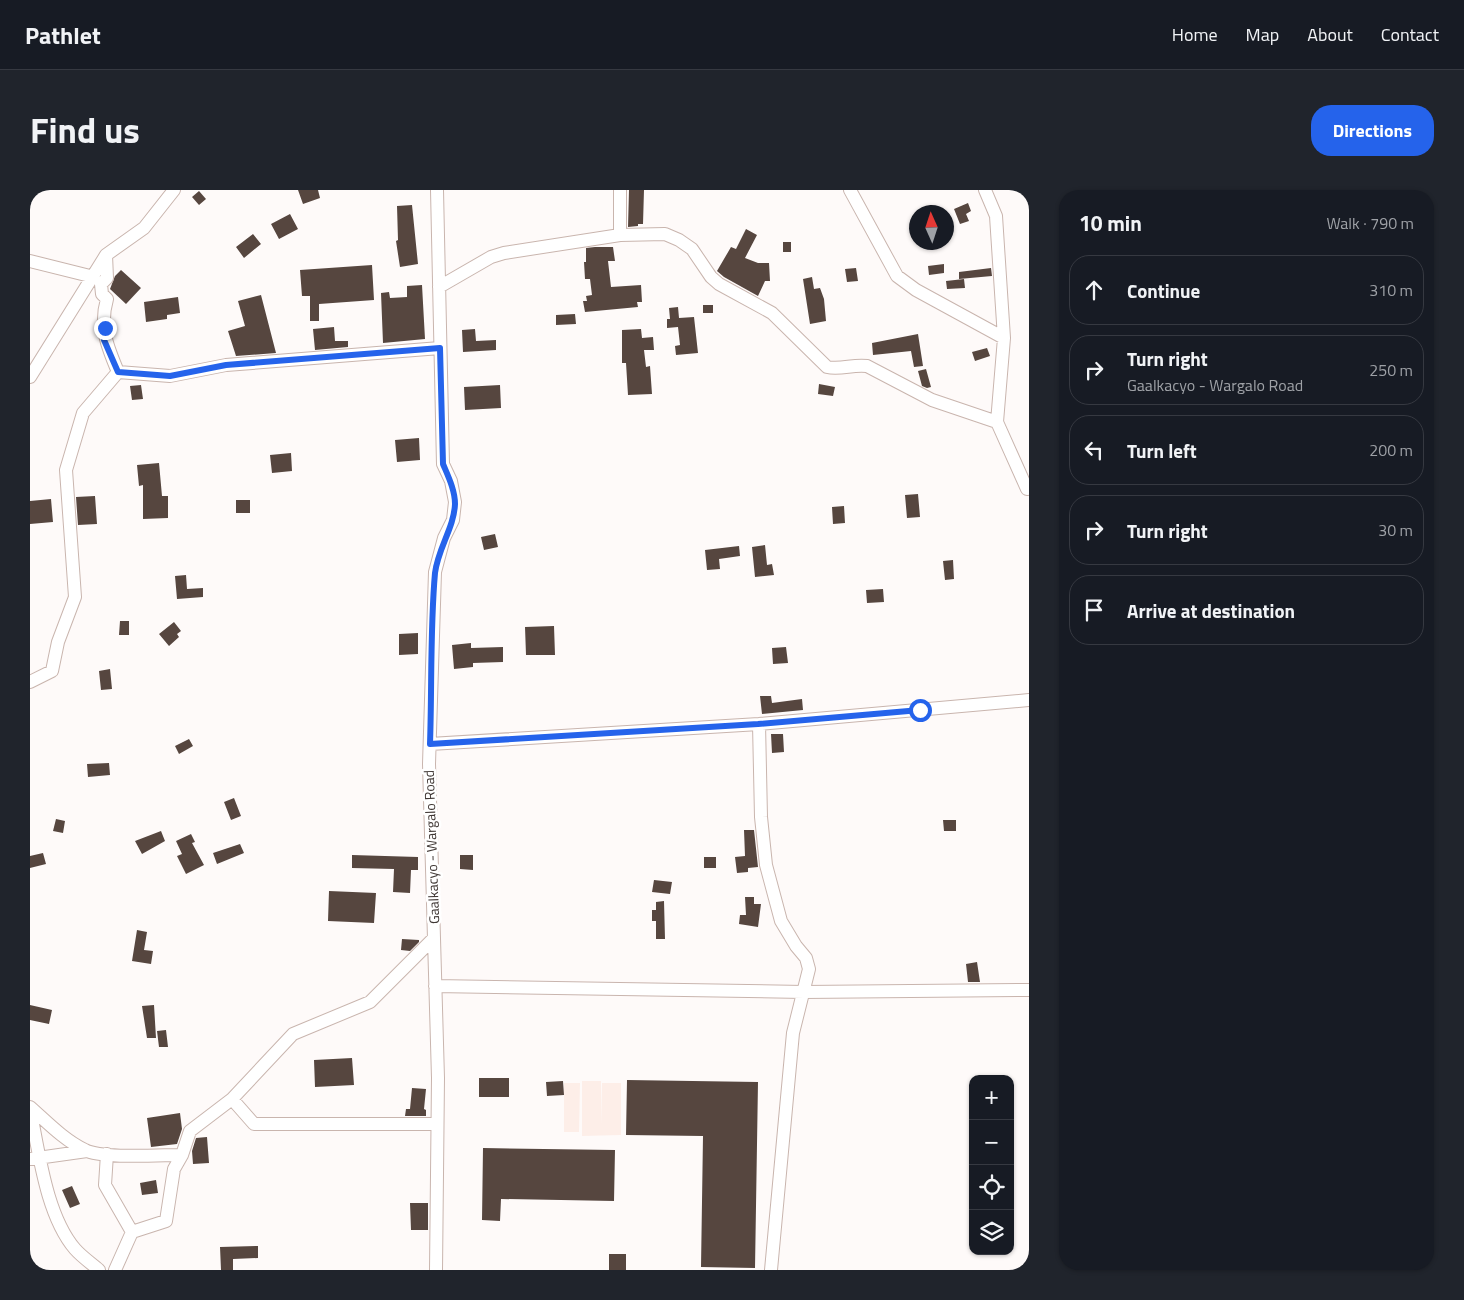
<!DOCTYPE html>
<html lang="en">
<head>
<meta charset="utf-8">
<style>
  :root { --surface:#171b24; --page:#20242c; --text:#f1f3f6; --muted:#9ea1a6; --line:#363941; --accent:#2563eb }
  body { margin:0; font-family:"Titillium Web",sans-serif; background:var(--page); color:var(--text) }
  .controls { position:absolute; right:15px; bottom:15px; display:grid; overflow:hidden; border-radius:10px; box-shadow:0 1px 4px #0004 }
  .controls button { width:45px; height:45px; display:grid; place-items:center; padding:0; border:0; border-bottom:1px solid var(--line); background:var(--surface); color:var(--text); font:25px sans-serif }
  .compass { position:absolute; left:879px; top:15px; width:45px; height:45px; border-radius:50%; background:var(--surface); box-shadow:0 1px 4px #0004; rotate:357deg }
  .stop { position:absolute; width:15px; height:15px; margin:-11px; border:4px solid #2563eb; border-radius:50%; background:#fff }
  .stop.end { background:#2563eb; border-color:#fff; box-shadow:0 1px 5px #0008 }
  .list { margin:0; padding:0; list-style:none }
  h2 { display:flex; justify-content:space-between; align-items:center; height:65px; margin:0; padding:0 20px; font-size:21px }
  h2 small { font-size:16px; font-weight:400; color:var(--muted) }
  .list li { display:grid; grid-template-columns:32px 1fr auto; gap:15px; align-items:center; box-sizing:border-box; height:70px; margin:0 10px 10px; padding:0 10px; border:1px solid var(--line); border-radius:20px }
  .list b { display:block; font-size:19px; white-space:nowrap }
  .list p { margin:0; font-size:16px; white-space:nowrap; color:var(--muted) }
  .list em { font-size:16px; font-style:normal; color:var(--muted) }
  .icon { flex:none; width:28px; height:28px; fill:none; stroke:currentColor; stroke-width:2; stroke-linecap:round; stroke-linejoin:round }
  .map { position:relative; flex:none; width:999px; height:1080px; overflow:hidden; border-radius:20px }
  header { display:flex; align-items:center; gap:30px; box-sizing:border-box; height:70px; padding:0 25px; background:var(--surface); border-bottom:1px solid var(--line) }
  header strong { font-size:24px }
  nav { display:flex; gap:28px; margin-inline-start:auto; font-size:18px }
  .intro { display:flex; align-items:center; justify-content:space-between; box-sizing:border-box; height:120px; padding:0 30px }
  h1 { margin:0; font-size:35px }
  .button { padding:12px 22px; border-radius:20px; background:var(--accent); color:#fff; font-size:18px; font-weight:700 }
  main { display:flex; gap:30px; padding:0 30px }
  aside { flex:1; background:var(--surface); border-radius:20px; box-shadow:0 1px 4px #0004 }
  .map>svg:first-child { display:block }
  .industrial { fill:#fdeee8 }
  .building { fill:#56463f }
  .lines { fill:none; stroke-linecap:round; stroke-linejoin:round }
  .street-casing { stroke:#c9b5ae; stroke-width:14 }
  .street { stroke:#fff; stroke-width:12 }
  .route { stroke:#2563eb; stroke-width:6 }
  .labels { text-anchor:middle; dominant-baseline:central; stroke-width:5; stroke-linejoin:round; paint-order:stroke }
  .street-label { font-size:14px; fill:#403835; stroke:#fff }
</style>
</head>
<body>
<header>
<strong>Pathlet</strong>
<nav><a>Home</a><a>Map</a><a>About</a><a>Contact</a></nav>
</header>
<div class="intro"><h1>Find us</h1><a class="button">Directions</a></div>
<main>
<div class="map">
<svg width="999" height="1080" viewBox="0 0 999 1080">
  <rect width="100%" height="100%" fill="#fefaf9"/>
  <path class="industrial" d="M552 891H571V935L572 893H591V945L552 946Z
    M534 893H550L549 942H534Z"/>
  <path class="building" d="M268 0H288L290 8 273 14Z
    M599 0H614L613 34H608V36L598 37Z
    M169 1 176 9 169 15 162 7Z
    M938 13 941 21 936 24 939 31 930 34 924 19Z
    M382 15 388 74 370 77 366 51 368 50 367 16Z
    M260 24 268 39 249 49 241 34Z
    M716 39 727 45 715 68 728 73H739L740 91H735L728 106 694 87 687 81 701 57 706 59Z
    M223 44 231 54 214 68 206 57Z
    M753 52H761V62H753Z
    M565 57H583L585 71H578L581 97 611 95 612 112H607L608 117 555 122 553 111H557L556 106 562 105 560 89H555L554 72H556V58Z
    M914 74V83L899 85 898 76Z
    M342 75 344 110 289 114V131H280V106H272L270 80Z
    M826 78 828 91 817 92 815 79Z
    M961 78 962 86 929 89V82Z
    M91 80 111 98 96 114 80 99 85 86Z
    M782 87 784 99 790 98 794 109 796 131 780 134 773 89Z
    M934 89 935 98 917 99 916 91Z
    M392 95 395 149 353 153 351 103 359 102 360 108 377 107V96Z
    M231 105 246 163 206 166 198 141 215 136 208 111Z
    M148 107 150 123 137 125V129L116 132 114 112Z
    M673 115H683V123H673Z
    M648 117 649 128 664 127 668 163 646 165 645 156 650 155 648 137 637 138V129H640L639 118Z
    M545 124 546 134 526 135V125Z
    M304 137 305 151H318V157L285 160 283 139Z
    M445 139 446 151 466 150V160L433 162 432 140Z
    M611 139 612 148 623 147 624 160H614L616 177 620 176 622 204 598 205 596 173H592V140Z
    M888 144 893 176 884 177 881 161 843 165 842 153Z
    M957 158 960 166 945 171 942 162Z
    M896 179 901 197 897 198 892 196 888 181Z
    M789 194 805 197 803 206 788 204Z
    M111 195 113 209 102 210 100 196Z
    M470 195 471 218 435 220 434 197Z
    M389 248 390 270 367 272 365 250Z
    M261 263 262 281 242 283 240 265Z
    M129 273 132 306H138V328L113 329V295L109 296 107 275Z
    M888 304 890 327 877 328 875 305Z
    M65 306 67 334 48 335 46 307Z
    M21 309 23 332 0 334V311Z
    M206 310H220V323H206Z
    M814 316 815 333 803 334 802 317Z
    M465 344 468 357 454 360 451 347Z
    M735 355 737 375 742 374 744 385 725 387 722 357Z
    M709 356 710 366 689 369 690 379 677 380 675 360Z
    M923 370 924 389 915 390 913 371Z
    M156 385 157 399 173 398V407L147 409 145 386Z
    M853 399 854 412 837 413 836 400Z
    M90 431H99V445H89Z
    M144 432 151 441 147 444 149 447 139 456 129 444Z
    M524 436 525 465H496L495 437Z
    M388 443V464L369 465V444Z
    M441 453V458L473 457V472L443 473V477L424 479 422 455Z
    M756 457 758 473 743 474 742 458Z
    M80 479 82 499 71 500 69 481Z
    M730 506H741L742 513 772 509 773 520 732 524Z
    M741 544H753L754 562 742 563Z
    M159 549 163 556 149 564 145 556Z
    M79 573 80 585 58 587 57 574Z
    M204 608 211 626 201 630 194 612Z
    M26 629 35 631 33 643 23 641Z
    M913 630H926V641H914Z
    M714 640H724L728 677 718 678V682L707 683 705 667 715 666Z
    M131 641 135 651 112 664 105 651Z
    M161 644 165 652 162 653 174 675 156 684 147 666 152 664 146 651Z
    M210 654 214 663 187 674 183 663Z
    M13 663 16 674 0 678V666Z
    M322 665 388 667V680H381L380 703 363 702 364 679 322 678Z
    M430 665H443V680L430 679Z
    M674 667H686V678H674Z
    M624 690 642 692 640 704 622 702Z
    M299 701 346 703 344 733 298 731Z
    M715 707H724V714H731L728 737 709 734 710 725H716Z
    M634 711 635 749H626V731H622V720H626V712Z
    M107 740 117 742 114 760 123 761 121 774 102 771Z
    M372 749 389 750V752L380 761 371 760Z
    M947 772 950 792H938L936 774Z
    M0 815 22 820 19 834 0 830Z
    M124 815 126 848H117L112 816Z
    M136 840 138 857H129L127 841Z
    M322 868 324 895 285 897 284 870Z
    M449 888H479V907H449Z
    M597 890 728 892 725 1078 671 1077 673 946 596 945Z
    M533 891 534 905 517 906 516 892Z
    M382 898 396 899 394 919 396 920V926H375L376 919H380Z
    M150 923 152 939 147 954 121 957 117 928Z
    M177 947 179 973 163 974 162 961 166 948Z
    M453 958 585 960 584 1011 471 1009 470 1031 452 1030Z
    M126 990 128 1003 112 1005 110 993Z
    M42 996 50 1014 40 1018 32 1000Z
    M380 1013H398V1040H381Z
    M228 1056V1068L203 1069V1080H191L190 1057Z
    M579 1064H596V1080H579Z"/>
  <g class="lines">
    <g class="street-casing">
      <path id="street" d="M590 0V45
        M820 0 867 86 886 100 974 148
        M955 0 966 26 974 148 967 232 997 299
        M0 71 64 87
        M409 97 461 67 474 63 590 45 635 44 649 50 662 59 681 87 689 94 742 123 797 177C811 180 823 174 837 176L902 210 967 232
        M88 182 140 186 196 175 410 158
        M0 187 76 65 114 38 144 0
        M0 492 22 481 28 452 45 407 36 280 53 223 88 182C77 156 69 137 77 109L72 104 71 94 77 88 76 65
        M729 534 731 627 736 675 751 731 766 756 776 768 779 779 763 843 741 1080
        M400 554 729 534 999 510
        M405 796 774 802 999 800
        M202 909 224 934H407
        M0 917C17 932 34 950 55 960 72 969 130 965 152 965
        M0 919C9 962 16 1025 45 1059 52 1067 61 1073 69 1080
        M77 964 75 995 102 1042
        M0 969 57 961
        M85 1080 102 1042 136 1031 144 979 152 965 160 941 202 909 263 844 340 812 404 748
        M406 1080 408 888 399 574 405 382 414 348 423 330 425 312 421 291 413 274 407 0"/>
    </g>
    <use href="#street" class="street"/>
  </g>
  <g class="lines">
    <path class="route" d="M75 138 74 150 88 182 140 186 196 175 410 158 413 274C418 286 425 300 425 314 424 338 408 358 405 383 400 439 402 497 400 554L728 534 890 520"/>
  </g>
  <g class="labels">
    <g class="street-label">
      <text transform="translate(401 657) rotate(-92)">Gaalkacyo - Wargalo Road</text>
    </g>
  </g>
</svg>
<div class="controls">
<button>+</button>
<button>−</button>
<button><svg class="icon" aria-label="locate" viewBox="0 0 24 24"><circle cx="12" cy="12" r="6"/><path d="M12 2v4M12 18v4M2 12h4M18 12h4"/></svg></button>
<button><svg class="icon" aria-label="layers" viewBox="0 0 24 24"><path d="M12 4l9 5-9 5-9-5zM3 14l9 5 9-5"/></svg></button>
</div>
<svg class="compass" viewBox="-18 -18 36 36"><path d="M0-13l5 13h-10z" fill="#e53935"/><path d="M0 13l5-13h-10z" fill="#9ea1a6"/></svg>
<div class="stop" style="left:890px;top:520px"></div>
<div class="stop end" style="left:75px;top:138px"></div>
</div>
<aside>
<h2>10 min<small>Walk · 790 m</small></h2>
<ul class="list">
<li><svg class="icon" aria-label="ahead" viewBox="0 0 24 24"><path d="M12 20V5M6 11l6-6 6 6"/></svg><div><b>Continue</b></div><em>310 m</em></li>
<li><svg class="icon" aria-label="right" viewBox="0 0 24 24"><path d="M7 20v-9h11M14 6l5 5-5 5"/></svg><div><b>Turn right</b><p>Gaalkacyo - Wargalo Road</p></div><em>250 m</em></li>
<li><svg class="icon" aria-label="left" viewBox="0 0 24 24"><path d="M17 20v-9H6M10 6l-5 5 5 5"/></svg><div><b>Turn left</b></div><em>200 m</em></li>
<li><svg class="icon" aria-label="right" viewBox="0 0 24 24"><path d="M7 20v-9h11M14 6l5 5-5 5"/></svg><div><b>Turn right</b></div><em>30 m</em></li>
<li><svg class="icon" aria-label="arrive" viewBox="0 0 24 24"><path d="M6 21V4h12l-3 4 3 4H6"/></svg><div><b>Arrive at destination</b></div></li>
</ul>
</aside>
</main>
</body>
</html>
